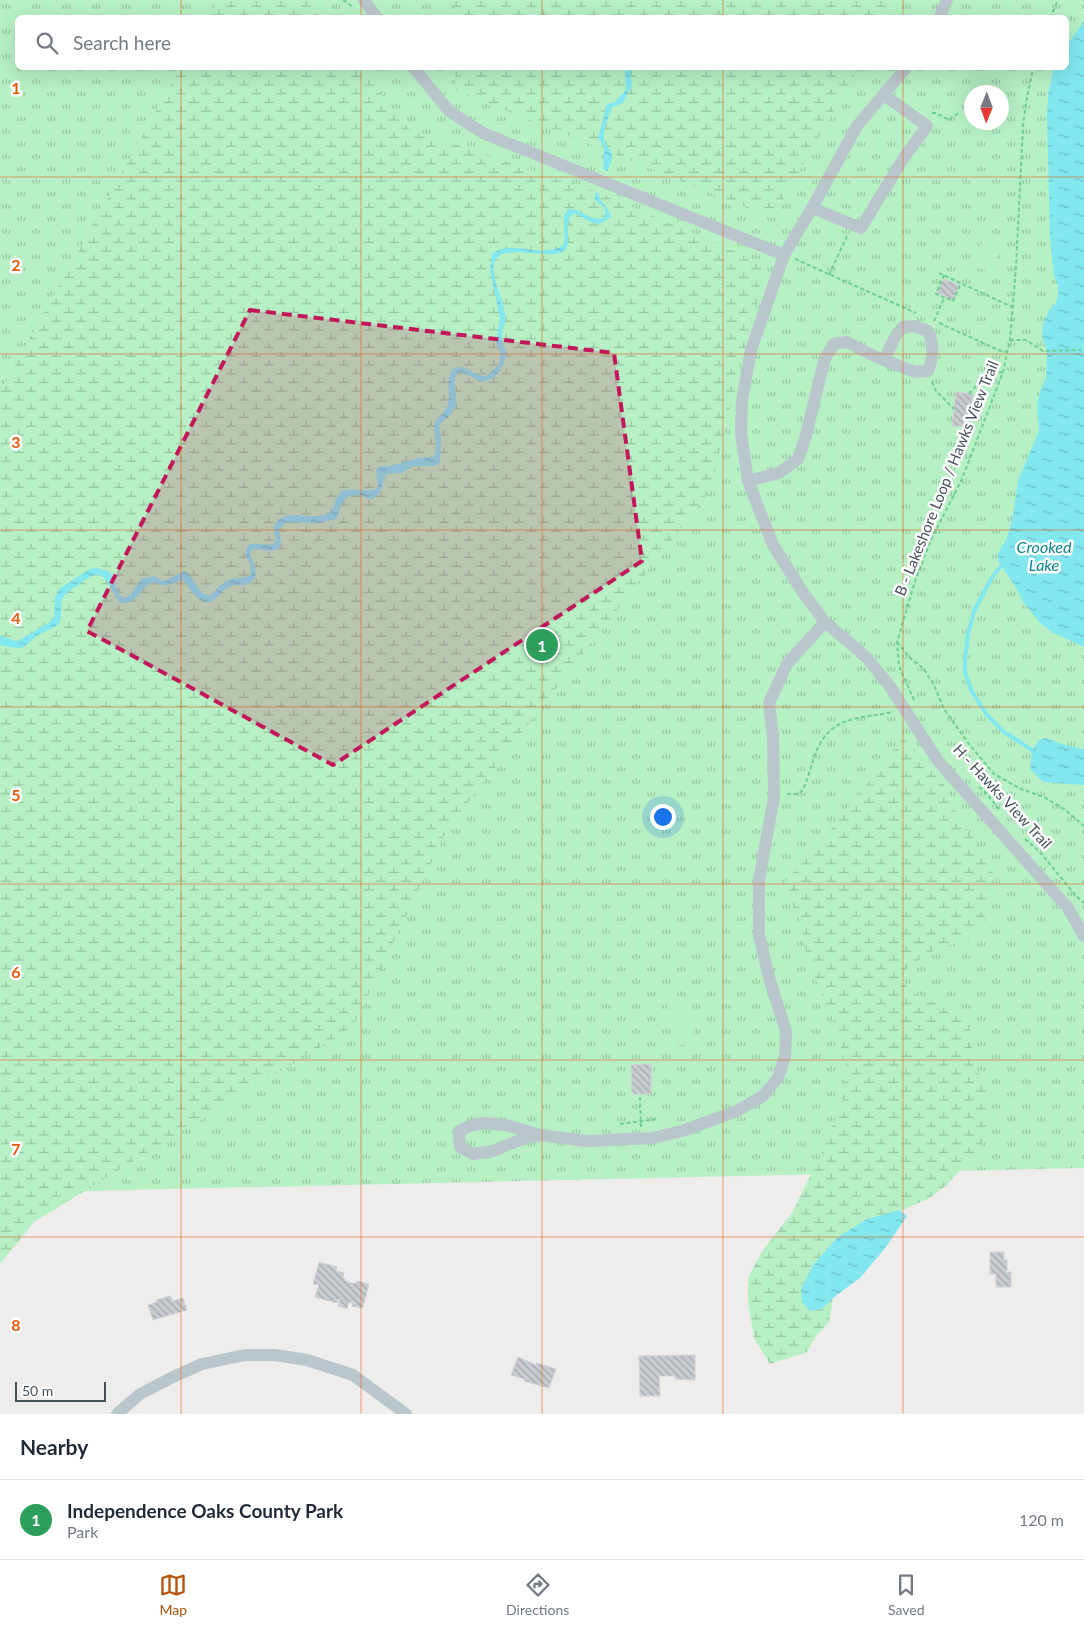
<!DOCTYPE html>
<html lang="en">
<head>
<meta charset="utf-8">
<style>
  :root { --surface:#fff; --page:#f2f2f3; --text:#1f2937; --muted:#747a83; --line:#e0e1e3; --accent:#b45309 }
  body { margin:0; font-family:Lato,sans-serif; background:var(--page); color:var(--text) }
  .compass { position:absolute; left:964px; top:85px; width:45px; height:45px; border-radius:50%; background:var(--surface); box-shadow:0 5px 20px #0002; rotate:181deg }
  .scale { position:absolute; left:15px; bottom:12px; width:91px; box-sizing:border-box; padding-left:5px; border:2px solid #44525a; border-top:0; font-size:14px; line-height:18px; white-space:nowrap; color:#44525a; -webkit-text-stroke:4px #fff; paint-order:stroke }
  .you { position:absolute; left:662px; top:816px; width:18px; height:18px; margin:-12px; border:4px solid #fff; border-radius:50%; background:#1a73e8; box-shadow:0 0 0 8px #1a73e833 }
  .badge { display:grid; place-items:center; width:32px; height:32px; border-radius:50%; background:var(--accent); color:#fff; font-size:16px; font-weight:700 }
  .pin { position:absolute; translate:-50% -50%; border:2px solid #fff; box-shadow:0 1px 5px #0006 }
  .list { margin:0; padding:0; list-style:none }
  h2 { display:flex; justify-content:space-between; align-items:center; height:65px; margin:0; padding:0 20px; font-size:21px }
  h2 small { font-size:16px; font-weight:400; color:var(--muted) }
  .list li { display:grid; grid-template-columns:32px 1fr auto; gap:15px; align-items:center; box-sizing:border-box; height:80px; padding:0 20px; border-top:1px solid var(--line) }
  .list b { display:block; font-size:19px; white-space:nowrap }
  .list p { margin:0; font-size:16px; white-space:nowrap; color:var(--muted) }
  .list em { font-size:16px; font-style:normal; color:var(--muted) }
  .icon { flex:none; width:28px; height:28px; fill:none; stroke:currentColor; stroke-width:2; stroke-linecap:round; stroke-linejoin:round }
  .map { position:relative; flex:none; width:1084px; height:1414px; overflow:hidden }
  .search { position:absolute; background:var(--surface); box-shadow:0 5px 20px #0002; left:15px; right:15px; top:15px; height:55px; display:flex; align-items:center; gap:12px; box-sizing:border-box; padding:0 18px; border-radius:8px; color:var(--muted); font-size:19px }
  .sheet { height:145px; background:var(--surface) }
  nav { display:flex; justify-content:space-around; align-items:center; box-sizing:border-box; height:70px; border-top:1px solid var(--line); background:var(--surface); font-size:14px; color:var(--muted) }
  nav a { display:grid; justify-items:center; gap:2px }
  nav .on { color:var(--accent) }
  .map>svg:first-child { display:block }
  .grass { fill:url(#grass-tufts); fill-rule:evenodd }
  .wetland { fill:url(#wetland-marsh) }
  .pitch { fill:#b7f0c5 }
  .water { fill:url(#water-ripples) }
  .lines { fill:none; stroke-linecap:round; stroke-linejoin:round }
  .stream { stroke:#82e7ef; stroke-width:4 }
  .building { fill:url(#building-back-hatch); stroke:#cfd3d8 }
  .path { stroke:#6ecf92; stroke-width:2; stroke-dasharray:4 2.5; stroke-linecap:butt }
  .minor { stroke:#b9c6cc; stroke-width:12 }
  .marked { fill:#c2185b; fill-opacity:0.2; stroke:#c2185b; stroke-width:4; stroke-dasharray:10 6; stroke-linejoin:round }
  .grid { fill:none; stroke:#e8590c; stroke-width:1; stroke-opacity:0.55 }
  .labels { text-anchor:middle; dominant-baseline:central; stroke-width:5; stroke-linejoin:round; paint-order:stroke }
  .street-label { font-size:15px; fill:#44525a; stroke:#fff }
  .water-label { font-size:16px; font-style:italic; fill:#08828b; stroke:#fff }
  .grid-label { font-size:16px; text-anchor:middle; font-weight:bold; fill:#e8590c; stroke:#fff; stroke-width:5; stroke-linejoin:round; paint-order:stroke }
</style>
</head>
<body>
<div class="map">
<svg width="1084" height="1414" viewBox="0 0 1084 1414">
  <defs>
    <pattern id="grass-tufts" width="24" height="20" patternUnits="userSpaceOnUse" patternTransform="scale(1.25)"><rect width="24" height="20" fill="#b7f0c5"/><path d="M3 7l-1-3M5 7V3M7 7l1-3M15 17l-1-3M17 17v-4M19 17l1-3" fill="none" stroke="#96c5a3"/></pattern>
    <pattern id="wetland-marsh" width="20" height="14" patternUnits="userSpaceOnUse" patternTransform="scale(1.25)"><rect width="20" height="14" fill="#b7f0c5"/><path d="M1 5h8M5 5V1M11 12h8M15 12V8" fill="none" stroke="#96c5a3"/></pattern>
    <pattern id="water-ripples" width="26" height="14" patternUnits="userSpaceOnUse" patternTransform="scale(1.25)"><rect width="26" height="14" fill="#82e7ef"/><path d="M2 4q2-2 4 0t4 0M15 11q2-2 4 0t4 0" fill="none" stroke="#6cbec5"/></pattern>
    <pattern id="building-back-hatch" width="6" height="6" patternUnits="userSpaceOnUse" patternTransform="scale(1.25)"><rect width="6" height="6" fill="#c8ccd1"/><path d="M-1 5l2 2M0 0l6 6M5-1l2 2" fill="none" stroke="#a4a8ad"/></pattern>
  </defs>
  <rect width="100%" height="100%" fill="#efecec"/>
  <path class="grass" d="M0 0H1084V1168L0 1193ZM18 18H1066V68H18ZM972 92H1002V122H972Z"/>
  <path class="wetland" d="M218 0H306L320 17H208Z
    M454 0H898L888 18H454Z
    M180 68H360L409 129 600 193 762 263 759 294 709 492 448 828 353 1027 34 1222 0 1264V392Z
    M455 68H859L772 218 456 90Z
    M903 737 940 777 951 799 962 827 973 836 979 852 993 866 992 884 985 905V919L974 935 964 941 936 949 911 965 900 975 909 990 932 1002 954 1009 969 1019 972 1050 978 1071 988 1092 990 1123 979 1147 948 1184 928 1199 838 1237 813 1265 801 1289 822 1309 833 1298 829 1322 815 1337 807 1352 770 1364 754 1338 748 1302V1278L763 1250 792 1213 824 1148 842 1101 846 1067 838 1034 807 958 799 916 784 893V883C827 837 865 787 903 737Z"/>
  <path class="pitch" d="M985 231 1003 236 992 272 974 267Z
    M690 1002 695 1043 674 1046 668 1005Z"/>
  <path class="water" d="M1084 21V647L1052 632 1040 623 1024 603 1015 586 998 561V553L1006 540 1012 521 1018 481 1039 431 1037 405 1040 391 1046 378 1047 357 1046 348 1042 337 1043 325 1049 310 1056 303 1058 294V285L1054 276 1050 239 1047 118 1048 95 1054 68H1066L1067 45Z
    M627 68H636L631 71 632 85 623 103 612 107C609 116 603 129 604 139 604 146 612 149 612 156 612 161 609 166 608 171L603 169 604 148 598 138 607 104 615 102 626 90 625 72Z
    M595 192 599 193C599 205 609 205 611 217L599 224 591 222 574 213C560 223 577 247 560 253 544 258 502 244 495 261 489 274 503 299 505 313 507 322 501 330 502 339 502 344 505 349 506 354 506 362 500 372 494 377 491 380 484 381 480 382L475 378 460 372 456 375C452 386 459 398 455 408 451 417 442 419 439 427L441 437 440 463 434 466H413L402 473 386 474C382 484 383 493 372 499 367 498 361 496 356 495 342 495 340 509 337 519L317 523 289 522 285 523 279 531 281 543 279 548C267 555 262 547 251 550L250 555C256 565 261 581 245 585 240 586 234 584 229 587 222 590 218 598 211 602 197 604 191 589 183 580L165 586 157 583H151C139 590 135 607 119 602 107 584 105 563 81 583 75 588 67 590 63 598 59 605 63 614 59 624 53 629 46 631 40 634 18 649 29 651 0 645V636L18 641 50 622 54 617 55 597 59 589 90 569 97 568 110 572 120 596 125 598 131 594 141 579 155 576 162 581 167 580 184 571C195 576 195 591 209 596 216 592 219 585 226 581 233 577 243 579 251 575L250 563 245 554 248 545C256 542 264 546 273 544L276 539 273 527C283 506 309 521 327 514 337 510 333 498 341 492 351 486 365 493 376 489L378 485 376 470 380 466H390L418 458 434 457 436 448 434 424C438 417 445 412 448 405 451 394 443 367 460 367 470 368 476 377 486 376L498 366 500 360V351L496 343 500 318 490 271 492 254C512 238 538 259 562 246 570 234 558 221 568 209 581 208 593 224 605 217V209L595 200Z
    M1046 738 1062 744 1084 749V785L1043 782 1030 769 1032 750 1039 740Z
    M900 1210 907 1216 886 1247 861 1277 833 1298 822 1309 810 1311 802 1302 801 1289 813 1265 838 1237 867 1219Z"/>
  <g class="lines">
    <path class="stream" d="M1001 566 991 579 974 611 968 634 965 661V672L971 690 987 715 1004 732 1032 750"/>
  </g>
  <path class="building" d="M943 279 959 285 953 300 937 293Z
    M956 392 973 394 969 427 952 426Z
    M651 1064V1094H632L631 1065Z
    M990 1252H1004V1260H1007V1270L1005 1272H1011V1287H996V1274H990Z
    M319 1262 337 1267 336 1271 344 1273 343 1277 346 1281 354 1284 358 1281 369 1284 363 1307 361 1308 352 1306 353 1303 349 1302 347 1309 338 1306 340 1299H338L337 1303 315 1297 319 1285 313 1284Z
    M170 1296 173 1301 183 1298 187 1310 153 1320 148 1305 157 1302 156 1300Z
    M695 1355V1380L675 1379V1376H659L660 1396H640L639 1356Z
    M518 1357 536 1365 537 1363 556 1369 549 1388 524 1381 525 1379 511 1375Z"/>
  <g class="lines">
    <path class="path" d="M343 0 353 7
      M1050 18 1058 0
      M932 113H936L949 120 960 112
      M795 259 916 313
      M939 273 1012 307
      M829 275 847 236
      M944 275 936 294 953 301 961 283
      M934 321 944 298
      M939 323 1001 351 1008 352
      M1010 340H1026L1043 351 1081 350
      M932 382 936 391 954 409
      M969 394 987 374 1003 372
      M897 642 911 659 923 668 934 685 944 709 969 744 994 774 1021 789 1044 797 1064 809 1084 826
      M914 700 899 666 897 642 916 578 931 540 962 479 1003 372 1010 340 1016 267 1023 126 1026 103 1033 68
      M979 787 985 792 999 809
      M787 794H797L802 791C809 778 811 763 817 750 832 715 861 719 893 712
      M1025 839 1040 852 1076 896 1084 903
      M640 1097 641 1127
      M620 1124 657 1119"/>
    <path class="minor" d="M364 0 377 18
      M939 18 947 0
      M414 68 449 111 483 133 784 255
      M906 68 857 126 812 208 784 255 751 350 742 401 741 433 748 481 773 545 804 594 825 622 865 656 889 685 938 761 1068 908 1084 936
      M812 208 861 228 903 159 927 126 884 95
      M748 481 779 473 798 459 805 439 825 358 834 344 847 342 874 356 915 372 928 371C933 358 934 343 928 331L914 326 903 327 896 335 884 360
      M540 1135 520 1140 493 1151 473 1154 460 1147 459 1131 472 1125 484 1123 506 1125 540 1135 586 1141 653 1138 682 1131 737 1111 763 1096 778 1078 785 1056 786 1031 770 981 759 935V880L774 797 773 736 769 703 787 664 825 622
      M117 1414 140 1394 173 1377 202 1364 245 1355H275L307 1360 353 1375 406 1414"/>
  </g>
  <path class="marked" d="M250 310 614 353 642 561 333 765 87 631Z"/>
  <path class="grid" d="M181 0V18M361 0V18M542 0V18M723 0V18M903 0V18M181 68V1414M361 68V1414M542 68V1414M723 68V1414M903 68V1414M0 177H1084M0 354H1084M0 530H1084M0 707H1084M0 884H1084M0 1060H1084M0 1237H1084"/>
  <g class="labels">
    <g class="street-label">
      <text transform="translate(946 478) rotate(-68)">B - Lakeshore Loop / Hawks View Trail</text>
      <text transform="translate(1003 796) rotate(47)">H - Hawks View Trail</text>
    </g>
    <g class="water-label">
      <text x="1044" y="546">Crooked<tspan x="1044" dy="18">Lake</tspan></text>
    </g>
  </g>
  <g class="grid-label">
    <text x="16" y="94">1</text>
    <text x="16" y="271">2</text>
    <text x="16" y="448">3</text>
    <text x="16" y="624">4</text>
    <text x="16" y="801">5</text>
    <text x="16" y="978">6</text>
    <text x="16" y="1155">7</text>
    <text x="16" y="1331">8</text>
  </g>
</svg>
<svg class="compass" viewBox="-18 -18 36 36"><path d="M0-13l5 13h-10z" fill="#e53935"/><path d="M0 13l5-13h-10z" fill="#747a83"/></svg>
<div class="scale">50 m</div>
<div class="you"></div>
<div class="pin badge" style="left:542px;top:645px;background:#2e9e5b">1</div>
<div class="search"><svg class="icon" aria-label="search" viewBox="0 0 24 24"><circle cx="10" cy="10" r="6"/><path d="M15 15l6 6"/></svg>Search here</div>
</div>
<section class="sheet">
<h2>Nearby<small></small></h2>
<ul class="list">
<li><span class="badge" style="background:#2e9e5b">1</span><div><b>Independence Oaks County Park</b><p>Park</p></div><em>120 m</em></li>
</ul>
</section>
<nav>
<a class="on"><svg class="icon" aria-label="map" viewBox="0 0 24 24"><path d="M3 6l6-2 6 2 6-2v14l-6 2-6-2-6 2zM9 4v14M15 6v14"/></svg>Map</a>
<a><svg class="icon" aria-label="directions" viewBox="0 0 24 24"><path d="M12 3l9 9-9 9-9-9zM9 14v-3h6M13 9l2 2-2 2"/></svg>Directions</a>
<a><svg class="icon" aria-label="saved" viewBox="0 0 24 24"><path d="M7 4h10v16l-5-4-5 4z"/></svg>Saved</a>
</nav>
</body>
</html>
